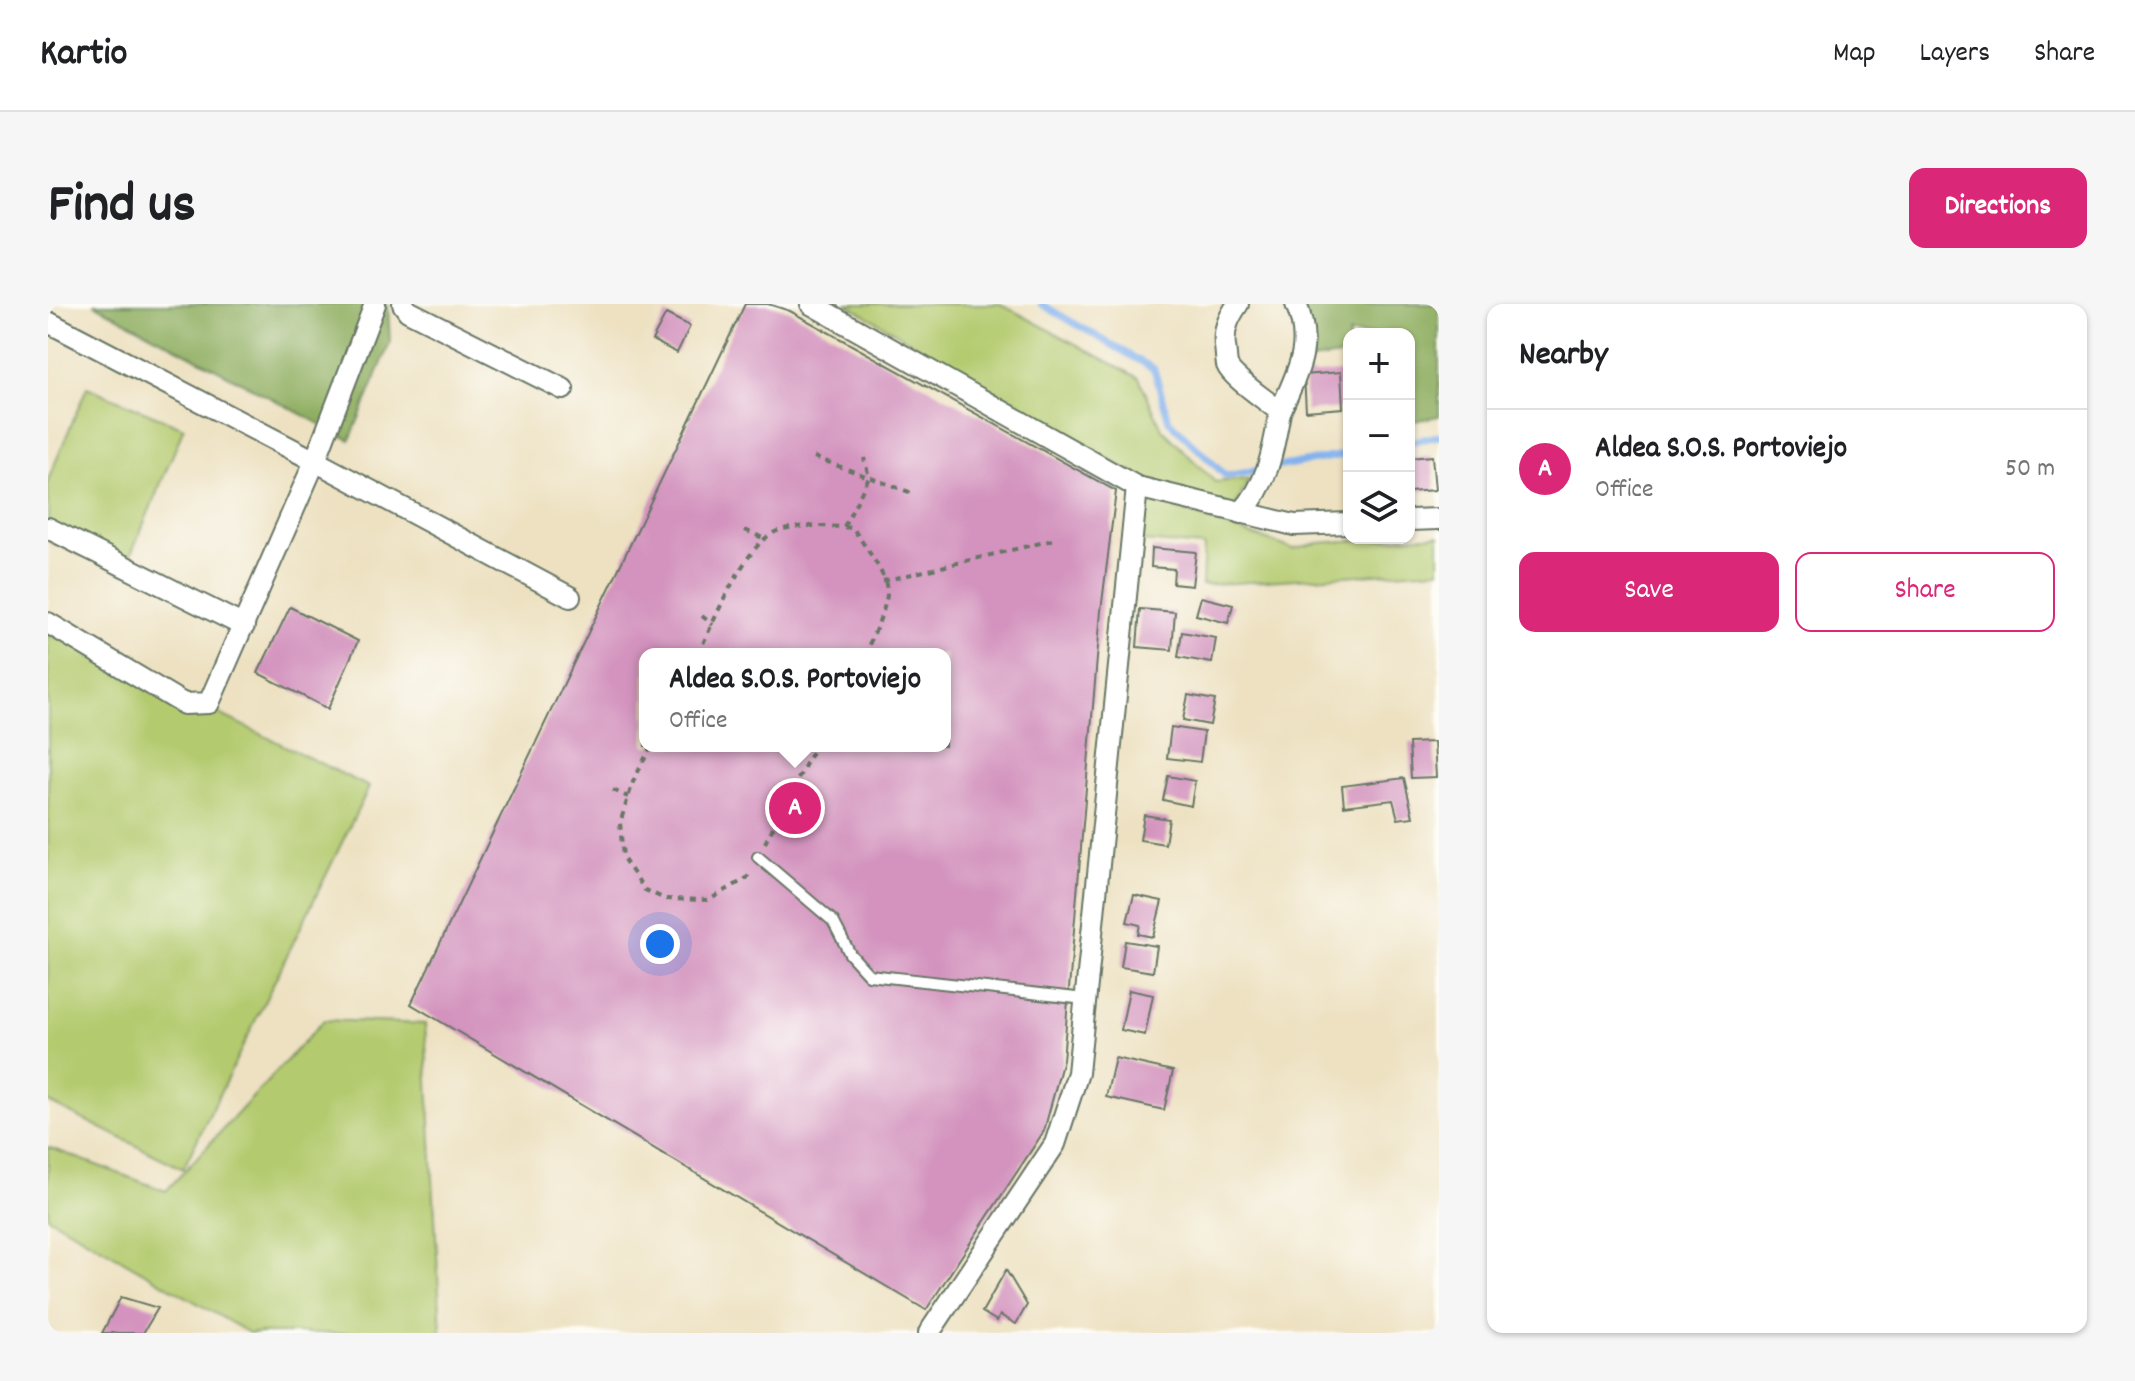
<!DOCTYPE html>
<html lang="en">
<head>
<meta charset="utf-8">
<style>
  :root { --surface:#fff; --page:#f6f6f6; --text:#202124; --muted:#757577; --line:#e0e0e0; --accent:#db2777 }
  body { margin:0; font-family:Dekko,sans-serif; background:var(--page); color:var(--text) }
  .controls { position:absolute; right:24px; top:24px; display:grid; overflow:hidden; border-radius:16px; box-shadow:0 2px 6px #0004 }
  .controls button { width:72px; height:72px; display:grid; place-items:center; padding:0; border:0; border-bottom:2px solid var(--line); background:var(--surface); color:var(--text); font:40px sans-serif }
  .you { position:absolute; left:612px; top:640px; width:28px; height:28px; margin:-20px; border:6px solid #fff; border-radius:50%; background:#1a73e8; box-shadow:0 0 0 12px #1a73e833 }
  .badge { display:grid; place-items:center; width:52px; height:52px; border-radius:50%; background:var(--accent); color:#fff; font-size:26px; font-weight:700 }
  .pin { position:absolute; translate:-50% -50%; border:4px solid #fff; box-shadow:0 2px 8px #0006 }
  .popup { position:absolute; left:591px; top:344px; width:312px; height:104px; box-sizing:border-box; display:grid; place-content:center; border-radius:16px; background:var(--surface); filter:drop-shadow(0 2px 6px #0005); font-size:26px; white-space:nowrap; color:var(--muted) }
  .popup b { font-size:30px; color:var(--text) }
  .popup::after { content:''; position:absolute; left:50%; top:100%; margin-left:-16px; border:16px solid transparent; border-top-color:var(--surface) }
  .list { margin:0; padding:0; list-style:none }
  h2 { display:flex; justify-content:space-between; align-items:center; height:104px; margin:0; padding:0 32px; font-size:34px }
  h2 small { font-size:26px; font-weight:400; color:var(--muted) }
  .list li { display:grid; grid-template-columns:52px 1fr auto; gap:24px; align-items:center; box-sizing:border-box; height:120px; padding:0 32px; border-top:2px solid var(--line) }
  .list b { display:block; font-size:30px; white-space:nowrap }
  .list p { margin:0; font-size:26px; white-space:nowrap; color:var(--muted) }
  .list em { font-size:26px; font-style:normal; color:var(--muted) }
  .actions { display:flex; gap:16px; padding:24px 32px }
  .actions a { flex:1; padding:18px 0; border:2px solid var(--accent); border-radius:16px; text-align:center; font-size:28px; color:var(--accent) }
  .actions .main { background:var(--accent); color:#fff }
  .icon { flex:none; width:44px; height:44px; fill:none; stroke:currentColor; stroke-width:2; stroke-linecap:round; stroke-linejoin:round }
  .map { position:relative; flex:none; width:1391px; height:1029px; overflow:hidden; border-radius:16px }
  header { display:flex; align-items:center; gap:48px; box-sizing:border-box; height:112px; padding:0 40px; background:var(--surface); border-bottom:2px solid var(--line) }
  header strong { font-size:38px }
  nav { display:flex; gap:44px; margin-inline-start:auto; font-size:28px }
  .intro { display:flex; align-items:center; justify-content:space-between; box-sizing:border-box; height:192px; padding:0 48px }
  h1 { margin:0; font-size:56px }
  .button { padding:20px 36px; border-radius:16px; background:var(--accent); color:#fff; font-size:28px; font-weight:700 }
  main { display:flex; gap:48px; padding:0 48px }
  aside { flex:1; background:var(--surface); border-radius:16px; box-shadow:0 2px 6px #0004 }
  .map>svg:first-child { display:block }
  .green { fill:#b4ca6e; stroke:#6a8451; stroke-width:2 }
  .forest { fill:#8fae61; stroke:#57764a; stroke-width:2 }
  .lines { fill:none; stroke-linecap:round; stroke-linejoin:round }
  .stream { stroke:#82b1ed; stroke-width:7 }
  .building { fill:#d393be; fill-rule:evenodd }
  .service-casing { stroke:#677665; stroke-width:14 }
  .minor-casing { stroke:#677665; stroke-width:24 }
  .path { stroke:#677665; stroke-width:4; stroke-dasharray:6 6; stroke-linecap:butt }
  .service { stroke:#fff; stroke-width:10 }
  .minor { stroke:#fff; stroke-width:20 }
</style>
</head>
<body>
<header>
<strong>Kartio</strong>
<nav><a>Map</a><a>Layers</a><a>Share</a></nav>
</header>
<div class="intro"><h1>Find us</h1><a class="button">Directions</a></div>
<main>
<div class="map">
<svg width="1391" height="1029" viewBox="0 0 1391 1029">
  <rect width="100%" height="100%" fill="#fdfcf7"/>
  <filter id="ink" filterUnits="userSpaceOnUse"><feTurbulence type="fractalNoise" baseFrequency=".0125" numOctaves="2"/><feDisplacementMap in="SourceGraphic" scale="16" xChannelSelector="R" yChannelSelector="G"/><feConvolveMatrix kernelMatrix="1 2 1 2 8 2 1 2 1" color-interpolation-filters="sRGB"/></filter>
  <filter id="wash" filterUnits="userSpaceOnUse"><feTurbulence type="fractalNoise" baseFrequency=".006" numOctaves="4" result="noise"/><feDisplacementMap in="SourceGraphic" scale="32" xChannelSelector="R" yChannelSelector="G"/><feGaussianBlur stdDeviation="1.8" result="paint"/><feColorMatrix in="noise" values="0 0 0 0 0 0 0 0 0 0 0 0 0 0 0 0 0 1.4 0 .05"/><feComposite in="paint" operator="in"/></filter>
  <g filter="url(#wash)">
    <rect width="100%" height="100%" fill="#ede1c1"/>
    <path class="green" d="M799 0H953L1091 74 1114 125 1167 178 1201 175 1186 205 1090 172Z
      M39 83 136 124 75 269 0 237V176Z
      M1095 193 1245 245 1270 239 1391 231V266L1154 281 1156 242 1094 237Z
      M0 326 321 483 135 865 0 798Z
      M276 716 377 720 393 1029H201L0 913V843L118 887Z"/>
    <path class="forest" d="M46 0H340L342 39 302 136Z
      M1249 0H1391V112L1361 118V30H1301V51L1264 56Z"/>
    <g class="lines">
      <path class="stream" d="M993 0 1106 65 1121 117 1178 172 1301 150
        M1361 138 1391 132"/>
    </g>
    <g id="blocks">
      <path class="building" d="M697 0H720L742 7 1068 187 1053 307 1015 756 996 827 878 1006 363 700ZM597 350H897V442H597Z
        M618 10 642 22 629 49 604 36Z
        M1293 68 1295 104 1258 107 1256 71Z
        M1384 152 1387 186 1361 188V154Z
        M1104 244 1148 248 1144 282 1125 280 1126 265 1103 263Z
        M1153 293 1185 301 1180 319 1148 311Z
        M242 303 310 337 280 405 210 369Z
        M1092 305 1127 308 1124 346 1089 343Z
        M1134 328 1168 334 1164 359 1130 353Z
        M1140 391 1167 396 1162 421 1135 416Z
        M1123 423 1156 428 1152 458 1119 454Z
        M1386 438 1388 473 1363 474 1361 439Z
        M1120 472 1147 477 1143 502 1115 496Z
        M1356 474 1365 513 1350 515 1345 496 1296 502 1294 482Z
        M1096 511 1121 515 1117 540 1092 536Z
        M1086 591 1114 597 1105 633 1090 630 1092 621 1079 618Z
        M1077 637 1109 642 1105 668 1073 663Z
        M1081 686 1105 691 1097 731 1073 726Z
        M1067 754 1125 767 1116 806 1058 793Z
        M958 966 979 1001 968 1020 952 1011 949 1017 934 1008Z
        M73 993 110 1004 95 1029H54Z"/>
    </g>
  </g>
  <g filter="url(#ink)">
    <use href="#blocks" fill-opacity="0" stroke="#677665" stroke-width="2"/>
    <g class="lines">
      <g class="service-casing">
        <path id="service" d="M710 553 785 617 802 650 821 671 1037 695"/>
      </g>
      <g class="minor-casing">
        <path id="minor" d="M355 0 360 7 515 85
          M763 0 1089 183 1246 221 1301 219
          M1190 0C1181 13 1175 25 1177 42 1178 48 1178 56 1179 61 1184 74 1220 97 1232 108 1225 147 1220 180 1193 209
          M0 18 267 157 327 0
          M1232 108C1249 68 1266 43 1248 0
          M1361 216 1391 215
          M0 224 196 322
          M0 319 136 400 161 399 267 157 522 293
          M881 1029 1007 840 1030 769 1089 183"/>
      </g>
      <path class="path" d="M766 153 864 189
        M796 223 821 173 816 154
        M697 226 717 235
        M835 277 1005 236
        M654 312 665 321
        M650 350C666 318 694 246 725 229 742 219 786 222 805 224 816 242 835 264 839 285 841 300 823 335 817 350
        M603 442 585 478 572 519 575 554 597 586 617 595 661 596 699 574 702 569
        M565 486 580 493
        M717 539 767 442"/>
      <use href="#service" class="service"/>
      <use href="#minor" class="minor"/>
    </g>
  </g>
</svg>
<div class="controls">
<button>+</button>
<button>−</button>
<button><svg class="icon" aria-label="layers" viewBox="0 0 24 24"><path d="M12 4l9 5-9 5-9-5zM3 14l9 5 9-5"/></svg></button>
</div>
<div class="you"></div>
<div class="pin badge" style="left:747px;top:504px">A</div>
<div class="popup"><b>Aldea S.O.S. Portoviejo</b>Office</div>
</div>
<aside>
<h2>Nearby<small></small></h2>
<ul class="list">
<li><span class="badge">A</span><div><b>Aldea S.O.S. Portoviejo</b><p>Office</p></div><em>50 m</em></li>
</ul>
<div class="actions"><a class="main">Save</a><a>Share</a></div>
</aside>
</main>
</body>
</html>
